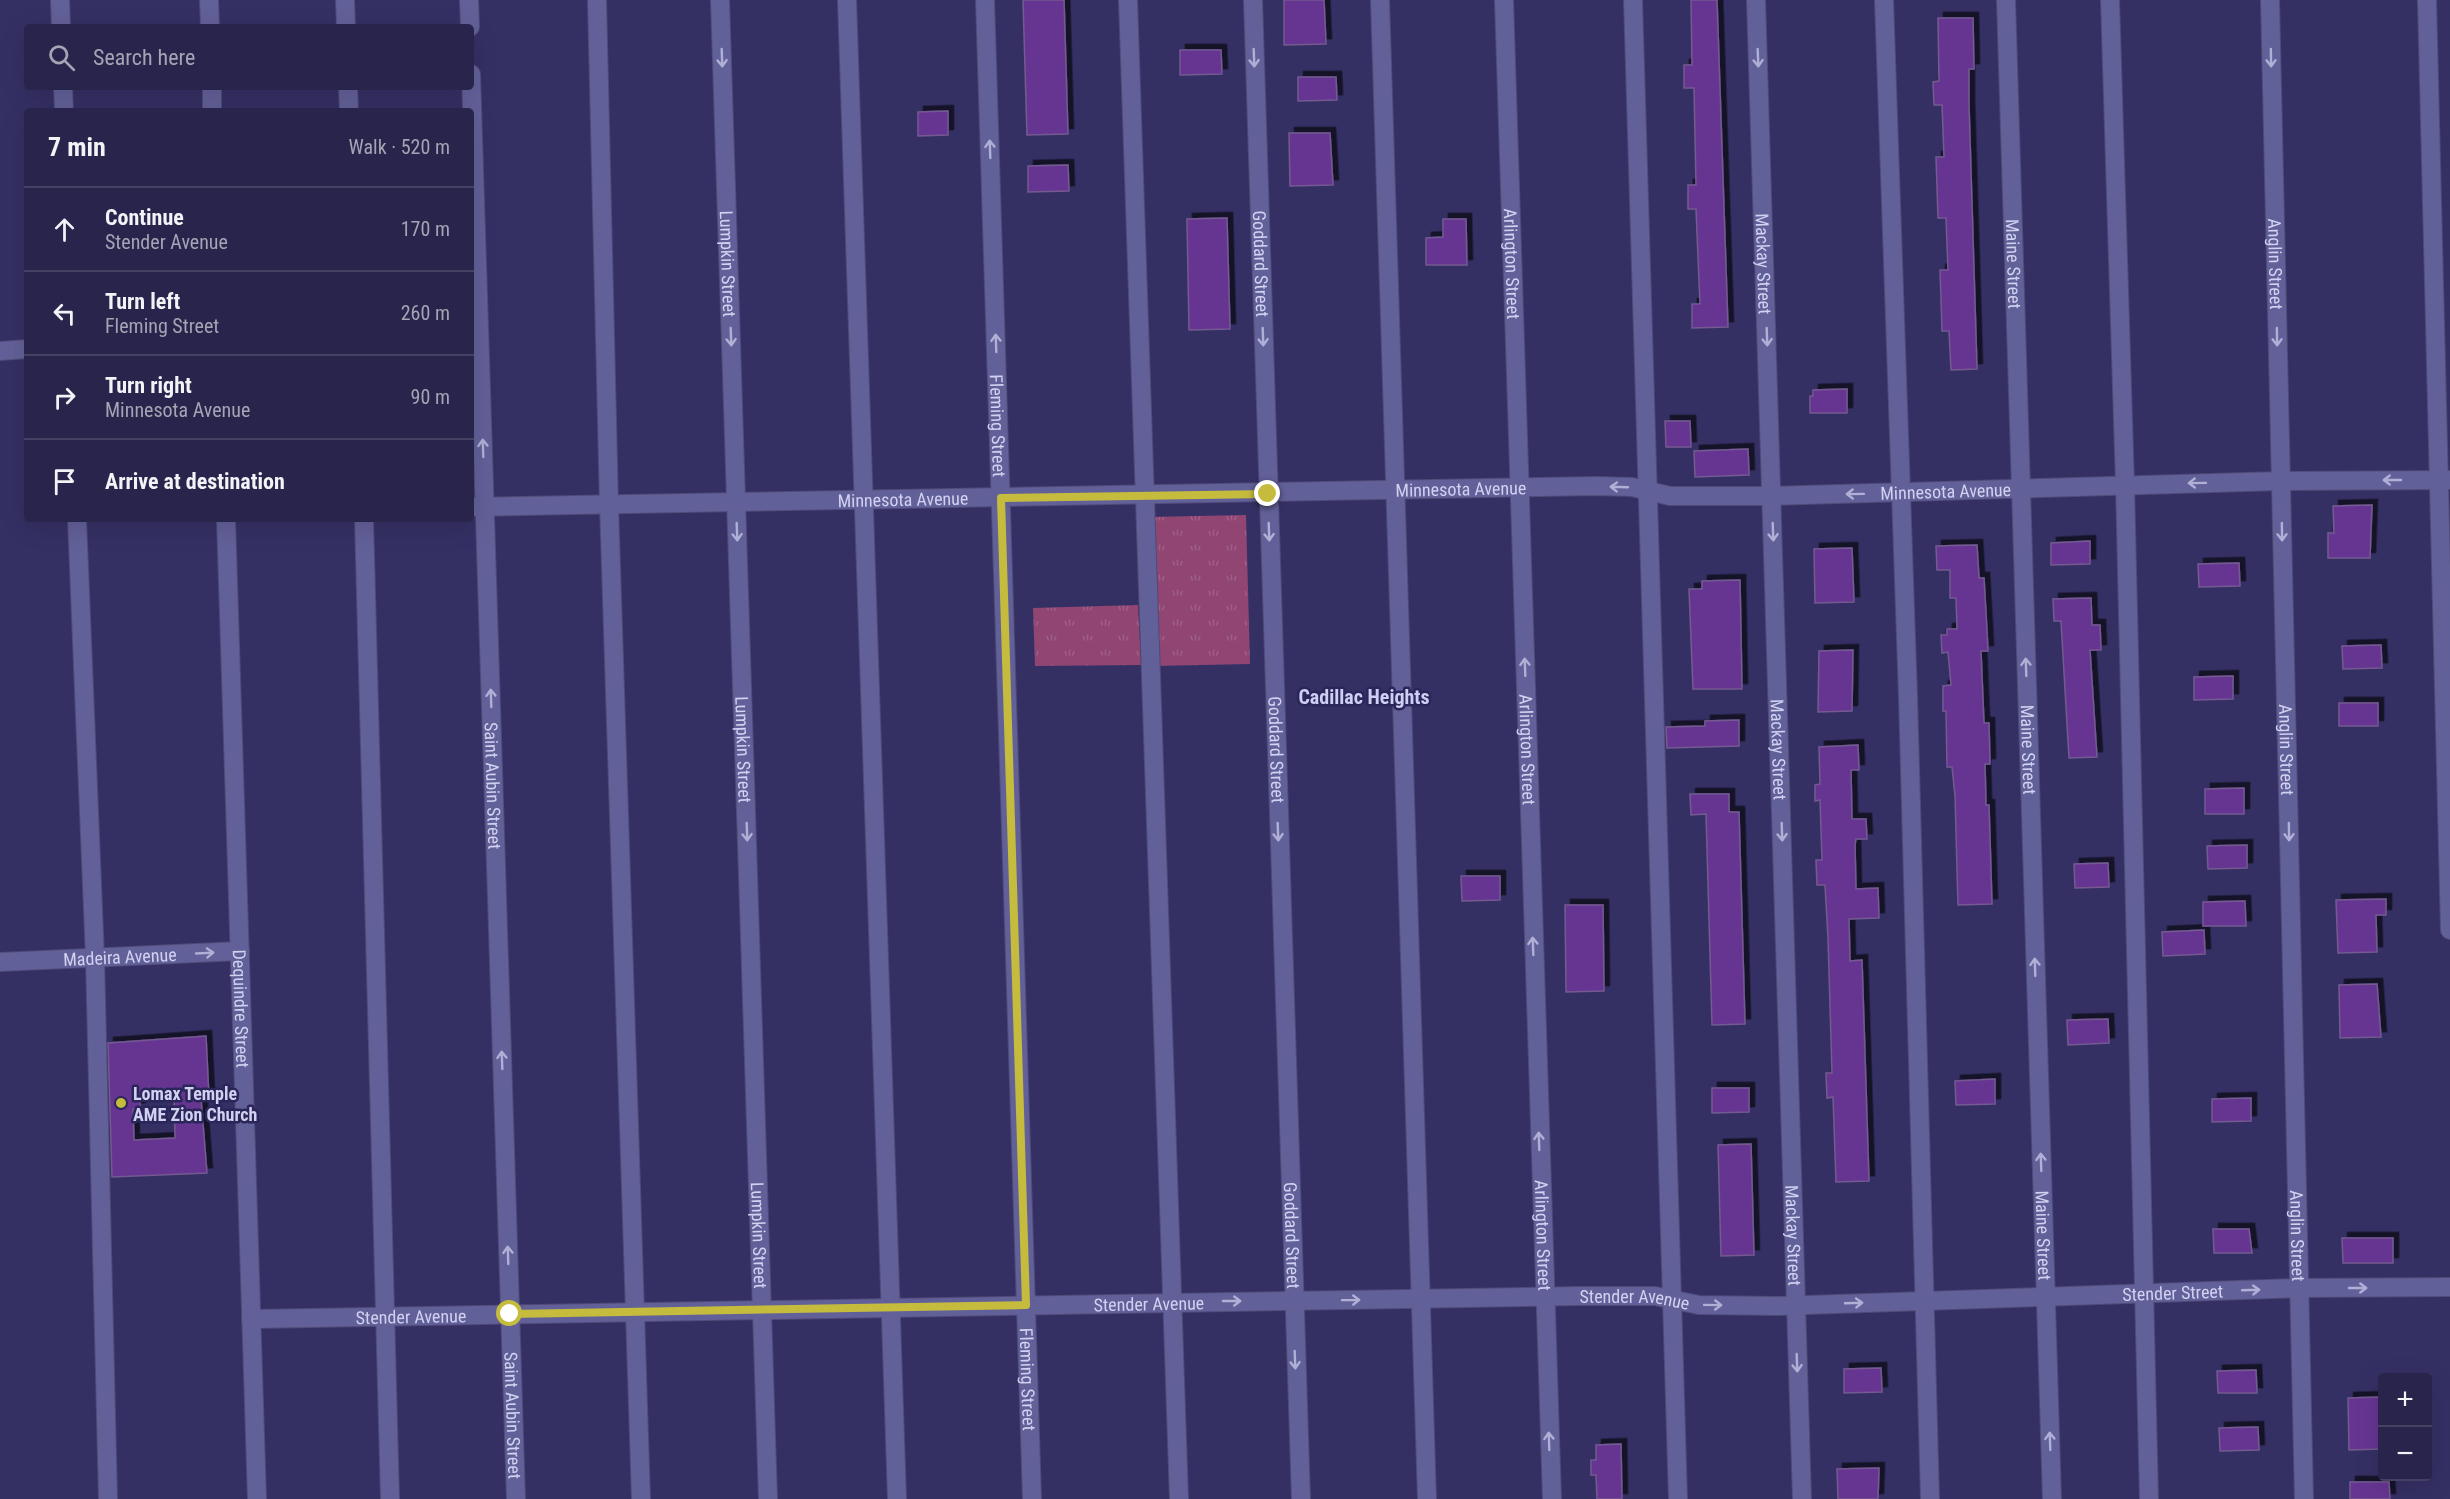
<!DOCTYPE html>
<html lang="en">
<head>
<meta charset="utf-8">
<style>
  :root { --surface:#28244b; --page:#343055; --text:#f1f3f6; --muted:#a5a4b5; --line:#444163 }
  body { margin:0; font-family:"Roboto Condensed",sans-serif; background:var(--page); color:var(--text) }
  .controls { position:absolute; right:18px; bottom:18px; display:grid; overflow:hidden; border-radius:6px; box-shadow:0 6px 24px #0002 }
  .controls button { width:54px; height:54px; display:grid; place-items:center; padding:0; border:0; border-bottom:2px solid var(--line); background:var(--surface); color:var(--text); font:30px sans-serif }
  .stop { position:absolute; width:18px; height:18px; margin:-14px; border:4px solid #c5bc3d; border-radius:50%; background:#fff }
  .stop.end { background:#c5bc3d; border-color:#fff; box-shadow:0 2px 6px #0008 }
  .list { margin:0; padding:0; list-style:none }
  h2 { display:flex; justify-content:space-between; align-items:center; height:78px; margin:0; padding:0 24px; font-size:26px }
  h2 small { font-size:20px; font-weight:400; color:var(--muted) }
  .list li { display:grid; grid-template-columns:39px 1fr auto; gap:18px; align-items:center; box-sizing:border-box; height:84px; padding:0 24px; border-top:2px solid var(--line) }
  .list b { display:block; font-size:22px; white-space:nowrap }
  .list p { margin:0; font-size:20px; white-space:nowrap; color:var(--muted) }
  .list em { font-size:20px; font-style:normal; color:var(--muted) }
  .icon { flex:none; width:33px; height:33px; fill:none; stroke:currentColor; stroke-width:2; stroke-linecap:round; stroke-linejoin:round }
  .map { position:relative; flex:none; width:2450px; height:1499px; overflow:hidden }
  .search { position:absolute; background:var(--surface); box-shadow:0 6px 24px #0002; left:24px; top:24px; width:450px; height:66px; display:flex; align-items:center; gap:15px; box-sizing:border-box; padding:0 21px; border-radius:6px; color:var(--muted); font-size:22px }
  .panel { position:absolute; background:var(--surface); box-shadow:0 6px 24px #0002; left:24px; top:108px; width:450px; height:414px; border-radius:6px }
  .map>svg:first-child { display:block }
  .grass { fill:url(#grass-tufts) }
  .building { fill:#663592; stroke:#745a91; stroke-width:1.5; fill-rule:evenodd; filter:url(#shadow) }
  .lines { fill:none; stroke-linecap:round; stroke-linejoin:round }
  .minor-casing { stroke:#504a77; stroke-width:20 }
  .minor { stroke:#626098; stroke-width:18 }
  .oneway { stroke:#b0afd6 }
  .route { stroke:#c5bc3d; stroke-width:8 }
  .poi-dot { fill:#c5bc3d; stroke:#2b2659; stroke-width:2 }
  .labels { text-anchor:middle; dominant-baseline:central; stroke-width:5; stroke-linejoin:round; paint-order:stroke }
  .street-label { font-size:18px; fill:#d1d1f1; stroke:#2b2659 }
  .poi-label { font-size:18px; font-weight:bold; fill:#d1d1f1; stroke:#2b2659; text-anchor:start }
  .neighbourhood-label { font-size:20px; font-weight:bold; fill:#cecff5; stroke:#2b2659 }
</style>
</head>
<body>
<div class="map">
<svg width="2450" height="1499" viewBox="0 0 2450 1499">
  <defs>
    <pattern id="grass-tufts" width="24" height="20" patternUnits="userSpaceOnUse" patternTransform="scale(1.5)"><rect width="24" height="20" fill="#904572"/><path d="M3 7l-1-3M5 7V3M7 7l1-3M15 17l-1-3M17 17v-4M19 17l1-3" fill="none" stroke="#9f5f87"/></pattern>
    <filter id="shadow"><feDropShadow dx="5.5" dy="-5.5" stdDeviation="0" flood-color="#0009"/></filter>
  </defs>
  <rect width="100%" height="100%" fill="#353064"/>
  <path class="grass" d="M1246 515 1250 664 1154 666 1149 517Z
    M1138 605 1141 665 1035 666 1033 608Z"/>
  <path class="building" d="M1023 0H1064L1068 134 1027 135Z
    M1284 0H1324L1326 44 1284 45Z
    M1691 0H1717L1728 327 1692 328V304H1700L1696 209H1688V185H1696L1694 88H1684V65H1692Z
    M1938 18H1973L1974 69H1969V105L1977 369 1951 370 1949 331H1942L1940 270H1948L1946 218H1938L1936 157H1944L1942 105H1934L1933 82 1939 81Z
    M1180 50H1221L1222 74 1180 75Z
    M1298 77H1336L1337 100 1298 101Z
    M948 111V135L918 136V112Z
    M1289 133H1330L1333 185 1290 186Z
    M1068 165 1069 191 1028 192V166Z
    M1227 218 1230 329 1189 330 1187 219Z
    M1443 219H1466L1467 265H1426V238L1443 237Z
    M1847 389V413H1810V396H1813V390Z
    M1665 421H1690L1691 447H1666Z
    M1748 449 1749 475 1695 477 1694 451Z
    M2372 505 2370 558H2328V533H2334L2333 506Z
    M2090 541V564L2051 565V543Z
    M1977 545 1979 578H1984L1987 631 1988 651H1981L1984 723H1989L1990 764H1985L1986 805H1989L1992 904 1958 905 1955 796 1952 767H1947L1946 711H1943V686L1951 685 1948 652 1942 653 1941 635H1947V629H1957L1956 598H1950V570H1937L1936 546Z
    M1852 548 1854 602 1815 603 1814 549Z
    M2239 563 2240 586 2199 587 2198 564Z
    M1740 580 1742 689H1693L1689 589H1702V581Z
    M2091 598 2092 625H2100L2101 650H2090L2097 757 2069 758 2061 621H2054L2053 599Z
    M2381 645 2382 668 2343 669 2342 646Z
    M1853 650 1852 711 1818 712 1819 651Z
    M2233 676V699L2194 700V677Z
    M2339 703H2378V726H2339Z
    M1739 720V746L1667 748 1666 727 1705 726V721Z
    M1858 745 1859 770H1851L1852 819H1866L1867 839H1856L1855 845 1856 889 1878 888 1879 918 1849 919 1850 961 1862 960 1869 1181 1836 1182 1833 1097 1827 1098 1826 1073H1832L1828 938 1825 885H1817L1816 860H1822L1820 800 1815 801V785L1820 784 1819 747Z
    M2244 788V814H2205V789Z
    M1690 794H1729V812H1739L1745 1024 1712 1025 1706 814 1691 815Z
    M2247 845V868L2208 869 2207 846Z
    M2108 863 2109 887 2075 888 2074 864Z
    M1461 876H1500V900L1462 901Z
    M2386 899V915H2376L2377 952 2338 953 2336 900Z
    M2245 901 2246 926H2203V902Z
    M1565 905H1603L1604 991 1566 992Z
    M2204 930 2205 954 2163 956 2162 932Z
    M2377 984 2381 1037 2340 1038 2339 985Z
    M2108 1019 2109 1043 2068 1045 2067 1020Z
    M206 1036 209 1098 201 1099 207 1173 112 1177 108 1043ZM174 1095 175 1138 134 1140 133 1109 140 1108V1096Z
    M1995 1079V1104L1956 1105 1955 1081Z
    M1712 1088H1749V1112L1712 1113Z
    M2251 1098V1121L2212 1122V1099Z
    M1751 1144 1754 1255 1721 1256 1718 1145Z
    M2213 1229H2249L2252 1253H2214Z
    M2342 1238H2393V1263H2343Z
    M1881 1368 1882 1392 1844 1393V1369Z
    M2256 1370 2257 1393H2218L2217 1371Z
    M2382 1397V1449L2349 1450 2348 1398Z
    M2258 1427 2259 1450 2220 1451 2219 1428Z
    M1621 1444 1622 1499H1597L1596 1475H1591V1460H1596V1445Z
    M1879 1468 1878 1499H1838L1837 1469Z
    M2350 1482H2389L2390 1499H2350Z"/>
  <g class="lines">
    <g class="minor-casing">
      <g id="minor">
        <path d="M60 0 61 27"/>
        <path d="M209 0 210 27"/>
        <path d="M345 0 346 27"/>
        <path d="M469 0 470 27"/>
        <path d="M597 0 609 505 641 1499"/>
        <path id="s1" d="M720 0 768 1499"/>
        <path d="M847 0 897 1499"/>
        <path id="s2" d="M985 0 1032 1499"/>
        <path d="M1128 0 1179 1499"/>
        <path id="s3" d="M1253 0 1301 1499"/>
        <path d="M1380 0 1427 1499"/>
        <path id="s4" d="M1504 0 1552 1499"/>
        <path d="M1633 0 1678 1499"/>
        <path id="s5" d="M1756 0 1802 1499"/>
        <path d="M1884 0 1908 696 1930 1499"/>
        <path id="s6" d="M2006 0 2052 1499"/>
        <path d="M2110 0 2125 485 2149 1499"/>
        <path id="s7" d="M2270 0 2304 1499"/>
        <path d="M2427 0 2450 930"/>
        <path id="s8" d="M471 74 516 1499"/>
        <path d="M63 87 64 111"/>
        <path d="M212 87V111"/>
        <path d="M348 87 349 111"/>
        <path d="M0 351 27 349"/>
        <path id="s9" d="M471 507 1596 486 1632 487 1670 496H1772L2281 481 2450 480"/>
        <path d="M77 519 95 958 108 1499"/>
        <path id="s10" d="M226 519 257 1499"/>
        <path d="M364 519 390 1499"/>
        <path id="s11" d="M0 962 240 951"/>
        <path id="s12" d="M251 1319 1577 1296H1655L1699 1305 1777 1306 2299 1288 2450 1287"/>
      </g>
    </g>
    <use href="#minor" class="minor"/>
  </g>
  <defs><path id="oneway-shaft" d="M-6 0H5M1.5-3L5.5 0L1.5 3" fill="none" stroke-width="1.6" stroke-linecap="round" stroke-linejoin="round" transform="scale(1.5)"/></defs>
  <g class="oneway">
    <use href="#oneway-shaft" transform="translate(722 58) rotate(88)"/>
    <use href="#oneway-shaft" transform="translate(1254 58) rotate(88)"/>
    <use href="#oneway-shaft" transform="translate(1758 58) rotate(88)"/>
    <use href="#oneway-shaft" transform="translate(2271 58) rotate(89)"/>
    <use href="#oneway-shaft" transform="translate(990 149) rotate(-92)"/>
    <use href="#oneway-shaft" transform="translate(731 337) rotate(88)"/>
    <use href="#oneway-shaft" transform="translate(1263 337) rotate(88)"/>
    <use href="#oneway-shaft" transform="translate(1767 337) rotate(88)"/>
    <use href="#oneway-shaft" transform="translate(2277 337) rotate(89)"/>
    <use href="#oneway-shaft" transform="translate(996 343) rotate(-92)"/>
    <use href="#oneway-shaft" transform="translate(483 448) rotate(-92)"/>
    <use href="#oneway-shaft" transform="translate(2392 480) rotate(180)"/>
    <use href="#oneway-shaft" transform="translate(2197 483) rotate(179)"/>
    <use href="#oneway-shaft" transform="translate(1619 487) rotate(-178)"/>
    <use href="#oneway-shaft" transform="translate(1855 494) rotate(179)"/>
    <use href="#oneway-shaft" transform="translate(737 532) rotate(88)"/>
    <use href="#oneway-shaft" transform="translate(1269 532) rotate(88)"/>
    <use href="#oneway-shaft" transform="translate(1773 532) rotate(88)"/>
    <use href="#oneway-shaft" transform="translate(2282 532) rotate(89)"/>
    <use href="#oneway-shaft" transform="translate(1525 667) rotate(-92)"/>
    <use href="#oneway-shaft" transform="translate(2026 667) rotate(-92)"/>
    <use href="#oneway-shaft" transform="translate(491 698) rotate(-92)"/>
    <use href="#oneway-shaft" transform="translate(747 832) rotate(88)"/>
    <use href="#oneway-shaft" transform="translate(1278 832) rotate(88)"/>
    <use href="#oneway-shaft" transform="translate(1782 832) rotate(88)"/>
    <use href="#oneway-shaft" transform="translate(2289 832) rotate(89)"/>
    <use href="#oneway-shaft" transform="translate(1533 946) rotate(-92)"/>
    <use href="#oneway-shaft" transform="translate(205 953) rotate(-3)"/>
    <use href="#oneway-shaft" transform="translate(2035 967) rotate(-92)"/>
    <use href="#oneway-shaft" transform="translate(502 1060) rotate(-92)"/>
    <use href="#oneway-shaft" transform="translate(1539 1141) rotate(-92)"/>
    <use href="#oneway-shaft" transform="translate(2041 1162) rotate(-92)"/>
    <use href="#oneway-shaft" transform="translate(508 1255) rotate(-92)"/>
    <use href="#oneway-shaft" transform="translate(2358 1288)"/>
    <use href="#oneway-shaft" transform="translate(2251 1290) rotate(-2)"/>
    <use href="#oneway-shaft" transform="translate(1351 1300) rotate(-1)"/>
    <use href="#oneway-shaft" transform="translate(1232 1301)"/>
    <use href="#oneway-shaft" transform="translate(1854 1303) rotate(-2)"/>
    <use href="#oneway-shaft" transform="translate(1713 1305) rotate(1)"/>
    <use href="#oneway-shaft" transform="translate(1295 1360) rotate(88)"/>
    <use href="#oneway-shaft" transform="translate(1797 1363) rotate(88)"/>
    <use href="#oneway-shaft" transform="translate(1549 1441) rotate(-92)"/>
    <use href="#oneway-shaft" transform="translate(2050 1441) rotate(-92)"/>
  </g>
  <g class="lines">
    <path class="route" d="M510 1314 1026 1305 1001 498 1268 494"/>
  </g>
  <circle class="poi-dot" cx="121" cy="1103" r="6"/>
  <g class="labels">
    <g class="street-label">
      <text stroke="none"><textPath href="#s1" startOffset="264">Lumpkin Street</textPath></text>
      <text stroke="none"><textPath href="#s3" startOffset="264">Goddard Street</textPath></text>
      <text stroke="none"><textPath href="#s4" startOffset="264">Arlington Street</textPath></text>
      <text stroke="none"><textPath href="#s5" startOffset="264">Mackay Street</textPath></text>
      <text stroke="none"><textPath href="#s6" startOffset="264">Maine Street</textPath></text>
      <text stroke="none"><textPath href="#s7" startOffset="264">Anglin Street</textPath></text>
      <text stroke="none"><textPath href="#s2" startOffset="426">Fleming Street</textPath></text>
      <text stroke="none"><textPath href="#s9" startOffset="990">Minnesota Avenue</textPath></text>
      <text stroke="none"><textPath href="#s9" startOffset="1476">Minnesota Avenue</textPath></text>
      <text stroke="none"><textPath href="#s9" startOffset="432">Minnesota Avenue</textPath></text>
      <text stroke="none"><textPath href="#s5" startOffset="750">Mackay Street</textPath></text>
      <text stroke="none"><textPath href="#s1" startOffset="750">Lumpkin Street</textPath></text>
      <text stroke="none"><textPath href="#s3" startOffset="750">Goddard Street</textPath></text>
      <text stroke="none"><textPath href="#s4" startOffset="750">Arlington Street</textPath></text>
      <text stroke="none"><textPath href="#s6" startOffset="750">Maine Street</textPath></text>
      <text stroke="none"><textPath href="#s7" startOffset="750">Anglin Street</textPath></text>
      <text stroke="none"><textPath href="#s8" startOffset="712">Saint Aubin Street</textPath></text>
      <text stroke="none"><textPath href="#s11" startOffset="120">Madeira Avenue</textPath></text>
      <text stroke="none"><textPath href="#s10" startOffset="490">Dequindre Street</textPath></text>
      <text stroke="none"><textPath href="#s1" startOffset="1236">Lumpkin Street</textPath></text>
      <text stroke="none"><textPath href="#s3" startOffset="1236">Goddard Street</textPath></text>
      <text stroke="none"><textPath href="#s4" startOffset="1236">Arlington Street</textPath></text>
      <text stroke="none"><textPath href="#s5" startOffset="1236">Mackay Street</textPath></text>
      <text stroke="none"><textPath href="#s6" startOffset="1236">Maine Street</textPath></text>
      <text stroke="none"><textPath href="#s7" startOffset="1236">Anglin Street</textPath></text>
      <text stroke="none"><textPath href="#s12" startOffset="1923">Stender Street</textPath></text>
      <text stroke="none"><textPath href="#s12" startOffset="1384">Stender Avenue</textPath></text>
      <text stroke="none"><textPath href="#s12" startOffset="898">Stender Avenue</textPath></text>
      <text stroke="none"><textPath href="#s12" startOffset="160">Stender Avenue</textPath></text>
      <text stroke="none"><textPath href="#s2" startOffset="1380">Fleming Street</textPath></text>
      <text stroke="none"><textPath href="#s8" startOffset="1342">Saint Aubin Street</textPath></text>
    </g>
    <g class="poi-label">
      <text x="133" y="1093">Lomax Temple<tspan x="133" dy="21">AME Zion Church</tspan></text>
    </g>
    <g class="neighbourhood-label">
      <text x="1364" y="697">Cadillac Heights</text>
    </g>
  </g>
</svg>
<div class="controls">
<button>+</button>
<button>−</button>
</div>
<div class="stop" style="left:510px;top:1314px"></div>
<div class="stop end" style="left:1268px;top:494px"></div>
<div class="search"><svg class="icon" aria-label="search" viewBox="0 0 24 24"><circle cx="10" cy="10" r="6"/><path d="M15 15l6 6"/></svg>Search here</div>
<section class="panel">
<h2>7 min<small>Walk · 520 m</small></h2>
<ul class="list">
<li><svg class="icon" aria-label="ahead" viewBox="0 0 24 24"><path d="M12 20V5M6 11l6-6 6 6"/></svg><div><b>Continue</b><p>Stender Avenue</p></div><em>170 m</em></li>
<li><svg class="icon" aria-label="left" viewBox="0 0 24 24"><path d="M17 20v-9H6M10 6l-5 5 5 5"/></svg><div><b>Turn left</b><p>Fleming Street</p></div><em>260 m</em></li>
<li><svg class="icon" aria-label="right" viewBox="0 0 24 24"><path d="M7 20v-9h11M14 6l5 5-5 5"/></svg><div><b>Turn right</b><p>Minnesota Avenue</p></div><em>90 m</em></li>
<li><svg class="icon" aria-label="arrive" viewBox="0 0 24 24"><path d="M6 21V4h12l-3 4 3 4H6"/></svg><div><b>Arrive at destination</b></div></li>
</ul>
</section>
</div>
</body>
</html>
